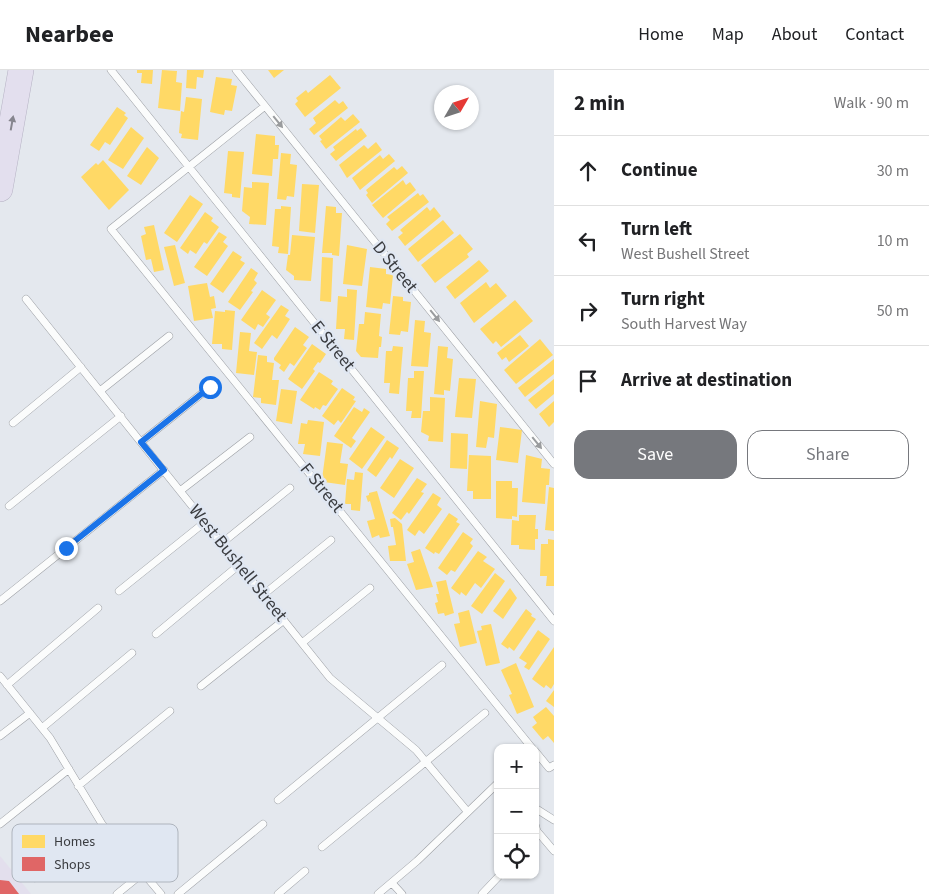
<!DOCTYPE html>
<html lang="en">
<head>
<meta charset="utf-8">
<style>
  :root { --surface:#fff; --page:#f2f2f2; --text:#202124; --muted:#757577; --line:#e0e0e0; --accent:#76787d }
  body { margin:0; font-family:"Source Sans 3",sans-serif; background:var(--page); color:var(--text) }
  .controls { position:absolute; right:15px; bottom:15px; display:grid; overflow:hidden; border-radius:10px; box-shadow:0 1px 4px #0004 }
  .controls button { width:45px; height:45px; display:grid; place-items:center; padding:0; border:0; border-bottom:1px solid var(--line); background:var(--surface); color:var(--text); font:25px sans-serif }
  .compass { position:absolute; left:434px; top:15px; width:45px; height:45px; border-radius:50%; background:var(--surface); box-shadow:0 1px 4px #0004; rotate:51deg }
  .stop { position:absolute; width:15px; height:15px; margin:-11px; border:4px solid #1a73e8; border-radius:50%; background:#fff }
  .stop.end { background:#1a73e8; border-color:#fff; box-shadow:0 1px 5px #0008 }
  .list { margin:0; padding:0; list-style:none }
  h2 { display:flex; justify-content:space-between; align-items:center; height:65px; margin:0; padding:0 20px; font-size:21px }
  h2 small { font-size:16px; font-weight:400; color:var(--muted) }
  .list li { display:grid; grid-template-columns:32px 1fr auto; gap:15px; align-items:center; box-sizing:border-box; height:70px; padding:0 20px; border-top:1px solid var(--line) }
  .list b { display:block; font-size:19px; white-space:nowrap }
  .list p { margin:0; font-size:16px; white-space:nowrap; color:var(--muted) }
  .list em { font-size:16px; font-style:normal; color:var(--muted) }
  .actions { display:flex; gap:10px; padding:15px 20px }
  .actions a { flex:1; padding:11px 0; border:1px solid var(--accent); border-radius:15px; text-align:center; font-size:18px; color:var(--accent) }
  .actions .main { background:var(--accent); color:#fff }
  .icon { flex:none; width:28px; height:28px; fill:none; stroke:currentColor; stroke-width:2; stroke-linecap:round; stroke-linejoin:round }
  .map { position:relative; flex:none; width:554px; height:824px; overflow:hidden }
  header { display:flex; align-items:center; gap:30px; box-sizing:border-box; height:70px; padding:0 25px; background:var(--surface); border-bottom:1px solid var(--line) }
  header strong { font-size:24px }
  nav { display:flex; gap:28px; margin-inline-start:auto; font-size:18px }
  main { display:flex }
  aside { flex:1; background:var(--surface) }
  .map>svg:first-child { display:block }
  .commercial { fill:#e3dfed }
  .homes { fill:#ffd966 }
  .shops { fill:#e06666 }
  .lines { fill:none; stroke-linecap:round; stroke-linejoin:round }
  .service-casing { stroke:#9c9fa4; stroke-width:8 }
  .motorway-casing { stroke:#b5b1c3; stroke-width:26 }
  .service { stroke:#fbfcfc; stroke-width:7 }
  .motorway { stroke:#e3dfee; stroke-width:25 }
  .oneway { fill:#9a9c9e }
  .oneway2 { fill:#86858e }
  .route { stroke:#1a73e8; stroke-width:6 }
  .labels { text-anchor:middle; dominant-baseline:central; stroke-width:5; stroke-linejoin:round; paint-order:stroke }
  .street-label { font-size:18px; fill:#3a3c40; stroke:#e0e7f2 }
  .key { fill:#e0e7f2; stroke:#aeb4bd; stroke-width:1 }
  .key-label { font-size:14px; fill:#3a3c40 }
</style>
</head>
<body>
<header>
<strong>Nearbee</strong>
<nav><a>Home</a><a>Map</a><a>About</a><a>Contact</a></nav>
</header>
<main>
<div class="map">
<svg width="554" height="824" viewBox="0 0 554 824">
  <rect width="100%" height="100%" fill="#e4e8ee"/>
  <path class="commercial" d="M0 786 31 824H0Z"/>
  <path class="homes" d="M137 0H153L152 14 141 13 142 3H137Z
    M162 0 177 1 176 12 182 13 180 41 158 38Z
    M187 0H204L203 8 197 7 196 19 186 18Z
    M268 0H284L274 8Z
    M330 5 341 18 305 47 295 34 298 31 296 28 306 20 308 23Z
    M216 7 232 9 231 15 237 16 232 41 225 40 224 45 210 42Z
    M186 27 202 29 198 70 181 68 182 64 179 63 181 41 184 42Z
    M335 30 339 34 343 31 348 38 314 65 309 59 316 53 313 48Z
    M117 37 126 43 124 45 128 48 110 75 105 72 99 81 90 75Z
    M353 44 360 52 326 79 320 71 322 70 319 66 341 47 345 51Z
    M131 57 144 68 123 99 108 90Z
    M361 58 367 66 336 91 330 84 335 80 333 77 356 59 357 61Z
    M256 64 275 66V75H279L278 89H273L272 106 252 104Z
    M376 72 382 80 347 108 339 95 364 75 368 79Z
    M147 77 159 88 141 115 127 106Z
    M228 81 244 82 240 128 232 127V124L224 123Z
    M281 83 291 84 290 94 297 95 294 127 287 126 286 130 277 129Z
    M389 84 395 91 360 120 352 108 380 85 383 89Z
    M103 90 129 120 109 140 81 107 96 93 98 95Z
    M402 96 408 103 372 133 366 125 368 123 366 120 394 97 397 100Z
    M403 110 406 115 410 112 416 120 383 148 372 135Z
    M252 112 269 113 266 155 249 154 250 147 242 141 244 117 252 118Z
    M302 114 319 115 315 163 299 161Z
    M418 123 420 126 423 124 429 132 392 161 386 154 390 150 387 147Z
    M190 125 203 134 177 172 164 163Z
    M281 136 291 137 288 184 278 183 279 177 272 176 275 139H281Z
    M326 136 336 137V143H342L339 186 332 185V183H322Z
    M427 137 430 141 434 137 441 146 405 176 398 167 403 163 400 160Z
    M205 142 213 148 211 151 219 157 207 174 204 172 196 184 190 180 188 184 180 178Z
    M443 150 454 163 418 192 408 179Z
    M154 155 164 200 154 202 151 189 146 190 141 166 146 164 144 157Z
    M219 162 227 167 223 172 228 176 207 206 194 197Z
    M460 164 473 179 467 184 469 187 435 213 421 195Z
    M292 165 315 167 311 211 294 210V206L286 200 288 185H290Z
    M175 175 185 213 174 216 164 177Z
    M347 175 367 179 362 216 343 214Z
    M233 181 242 187 240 190 245 193 223 223 210 214Z
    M322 187 333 188 331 232 320 231Z
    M479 190 489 201 455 229 446 217Z
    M370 197 386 199V204L393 205 390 234 383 233 382 239 366 237Z
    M251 198 258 203 254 210 257 213 251 221 253 222 240 240 228 232Z
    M486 212 490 218 496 213 507 226 474 253 460 233Z
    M207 213 210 227 214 226 216 238 211 239 213 248 194 251 188 216Z
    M347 219 357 220 354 270 344 269 345 259H336L338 226 347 227Z
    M262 220 276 230 266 244 270 247 263 257 258 254 255 260 241 250Z
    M393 226 403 227V231L411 232 408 262 401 261 400 265 389 264Z
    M515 230 533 251 501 277 496 271 493 274 480 259Z
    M281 235 289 240 285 246 290 249 277 269 272 265 262 279 254 273Z
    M225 240 235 241 232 280 222 279V274H212L215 241 225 242Z
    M365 242 381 244 379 266 382 267 381 277H379L378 288 361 287 356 281 359 254H364Z
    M415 250 425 251 424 262 431 263 428 297 411 296Z
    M295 257 309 267 303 275 307 278 294 296 290 293 284 302 279 298 281 295 274 290V288Z
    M240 262 251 263 249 281 257 282 254 305 236 303Z
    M520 265 529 276 509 292 506 287 502 290 497 283Z
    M540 269 553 285 516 314 504 300Z
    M312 274 326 284 320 293 318 292 313 299 315 301 302 319 288 309Z
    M393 276 403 277 399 324 389 323 390 313H384L386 281H392Z
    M438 276 448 277 447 288 453 289 450 321 444 320V325L434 324Z
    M258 285 267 286V292L274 293 272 310H279L276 335 261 333V328L253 327Z
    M554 289V304L525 327 518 318Z
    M414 301H424L421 348H411L412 341H406L408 308H414Z
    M319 302 333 311 331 314 338 319 326 336 323 335 320 340 315 337 314 339 300 330Z
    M459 308 476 309 472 348 455 347Z
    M554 309V324L536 339 528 330Z
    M342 318 355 327 353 330 356 331 341 353 338 350 334 355 322 346Z
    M281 319 297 321 292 354 276 351Z
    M430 327 445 328 443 372 428 371 429 366 421 362 423 341H430Z
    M480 331 497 334 494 368 488 367 486 378 476 377Z
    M554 331V352L549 357 539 344Z
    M354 337 362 342 364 338 370 342 352 368 356 371 351 378 334 366Z
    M308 350 324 352 320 386 303 384 305 374H298L301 353 307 354Z
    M371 357 385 367 362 399 349 389Z
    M500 357 522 360 518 393 496 390Z
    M451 363 468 364 467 399 450 398Z
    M387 370 399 378 392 389 390 387 376 407 367 400Z
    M327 372 343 374 340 393 348 394 345 415 324 412 322 409Z
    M469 385 491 386V429H473V421H467Z
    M526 385 542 389 541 398 550 399 549 415H546L545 434 522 432Z
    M400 389 414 398 394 428 380 418Z
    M355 402 363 403 360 441 351 440V434H345L347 409 354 410Z
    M417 408 427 414 421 422 424 423 409 444 407 442 401 450 392 443Z
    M496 411H512V418H518L517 447 512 446V449L496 448Z
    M549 417 554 418V461L545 460Z
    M377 421 390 466 380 468 379 465 372 468 367 451 375 449 370 431 368 432 366 426 369 425V423Z
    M433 423 441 428 437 435 442 439 424 464 419 460 415 466 407 460Z
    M449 443 458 449 456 452 460 454 439 484 435 482 434 484 425 478Z
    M519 445H536L535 459H538V469H535V480L519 479V475H511L512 450 519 451Z
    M395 448 402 454 406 491H390L388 476 396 475 393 457H391L390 449Z
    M463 462 473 469 470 473 473 476 455 502 451 500 447 505 438 498Z
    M548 469 554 470V516H546L547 506H540L541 474H548Z
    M420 479 433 517 416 520 407 494 414 492 411 482Z
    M478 481 487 487 483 491 495 499 481 518 475 513 466 526 461 522 460 525 451 518Z
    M495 503 505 511 482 544 471 536Z
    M446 510 454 543 445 546 444 543 438 544 435 533 438 532 436 524H439L436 512Z
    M510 518 517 528 503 549 493 541Z
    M526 539 532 544 531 546 536 549 514 581 509 577 508 579 501 574Z
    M469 540 477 573 460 577 454 554 460 553 458 543Z
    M491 554 500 593 486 596 477 561 482 560 481 556Z
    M538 560 550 569 529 600 524 597 527 593 519 588Z
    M554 577V614L551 619 546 615 544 618 532 609Z
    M516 593 534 637 517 644 509 625 512 624 501 600Z
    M554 620V637L546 631Z
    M546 637 554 646V673L548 666 543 670 532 657 537 653 533 647Z"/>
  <path class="shops" d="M0 810 9 811 19 824H0Z"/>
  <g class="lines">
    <g class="service-casing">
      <path id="service" d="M111 0 554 551
        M236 0 554 394
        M265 36 111 159 532 678
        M26 229 330 608 416 680 467 741
        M100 321 169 266
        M13 353 81 297
        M141 372 210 317
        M180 421 250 367
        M9 436 121 346
        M222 473 290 418
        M119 521 205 452
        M263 525 331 470
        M0 531 164 400
        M156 564 239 495
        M302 573 370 518
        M0 606 50 668 102 754 161 824
        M7 615 98 538
        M201 616 284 550
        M42 658 132 583
        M0 666 30 643
        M535 681 549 698 554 695
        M78 716 170 641
        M278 730 442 595
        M535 738 554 750
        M0 754 69 699
        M535 754 537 761 554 781
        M322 777 485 643
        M35 808 102 754
        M392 813 402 824
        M117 824 143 803
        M178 824 263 754
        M278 824 305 801
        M378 824 417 791 498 713
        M482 824 500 805"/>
    </g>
    <g class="motorway-casing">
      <path id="motorway" d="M0 119 21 0"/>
    </g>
    <use href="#service" class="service"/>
    <use href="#motorway" class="motorway"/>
  </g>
  <defs><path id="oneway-solid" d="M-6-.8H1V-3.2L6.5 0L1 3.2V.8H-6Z" transform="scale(1.25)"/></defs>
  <g class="oneway">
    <use href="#oneway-solid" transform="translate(278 52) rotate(51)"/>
    <use href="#oneway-solid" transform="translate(435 246) rotate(51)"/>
    <use href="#oneway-solid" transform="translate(537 373) rotate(51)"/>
  </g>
  <use class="oneway2" href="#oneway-solid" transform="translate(12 53) rotate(-80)"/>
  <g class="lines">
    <path class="route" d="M66 478 164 400 141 372 210 317"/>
  </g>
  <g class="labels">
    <g class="street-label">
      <text transform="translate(395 197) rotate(51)">D Street</text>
      <text transform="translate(333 276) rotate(51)">E Street</text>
      <text transform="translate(322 418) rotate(51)">F Street</text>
      <text transform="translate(238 493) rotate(51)">West Bushell Street</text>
    </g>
  </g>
  <rect x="12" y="754" width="166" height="58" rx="8" class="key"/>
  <rect x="22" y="765" width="23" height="13" fill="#ffd966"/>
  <rect x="22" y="787" width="23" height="14" fill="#e06666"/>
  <g class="key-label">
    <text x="54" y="776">Homes</text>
    <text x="54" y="799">Shops</text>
  </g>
</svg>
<div class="controls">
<button>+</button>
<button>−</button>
<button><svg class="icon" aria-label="locate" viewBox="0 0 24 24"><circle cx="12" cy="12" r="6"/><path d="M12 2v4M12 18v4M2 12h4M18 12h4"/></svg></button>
</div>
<svg class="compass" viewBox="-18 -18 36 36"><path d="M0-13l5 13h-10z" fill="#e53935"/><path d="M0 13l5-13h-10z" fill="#757577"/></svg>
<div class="stop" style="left:210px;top:317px"></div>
<div class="stop end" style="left:66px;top:478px"></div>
</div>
<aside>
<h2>2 min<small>Walk · 90 m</small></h2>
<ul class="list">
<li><svg class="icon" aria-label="ahead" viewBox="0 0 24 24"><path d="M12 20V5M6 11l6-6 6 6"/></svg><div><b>Continue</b></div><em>30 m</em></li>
<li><svg class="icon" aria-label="left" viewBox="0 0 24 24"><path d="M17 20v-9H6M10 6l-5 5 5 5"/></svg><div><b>Turn left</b><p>West Bushell Street</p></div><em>10 m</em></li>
<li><svg class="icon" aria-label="right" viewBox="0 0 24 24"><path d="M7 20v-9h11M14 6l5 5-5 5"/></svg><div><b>Turn right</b><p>South Harvest Way</p></div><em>50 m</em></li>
<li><svg class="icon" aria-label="arrive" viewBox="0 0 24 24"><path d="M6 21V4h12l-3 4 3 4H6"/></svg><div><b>Arrive at destination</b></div></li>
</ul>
<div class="actions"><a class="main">Save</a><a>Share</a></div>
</aside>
</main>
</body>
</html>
